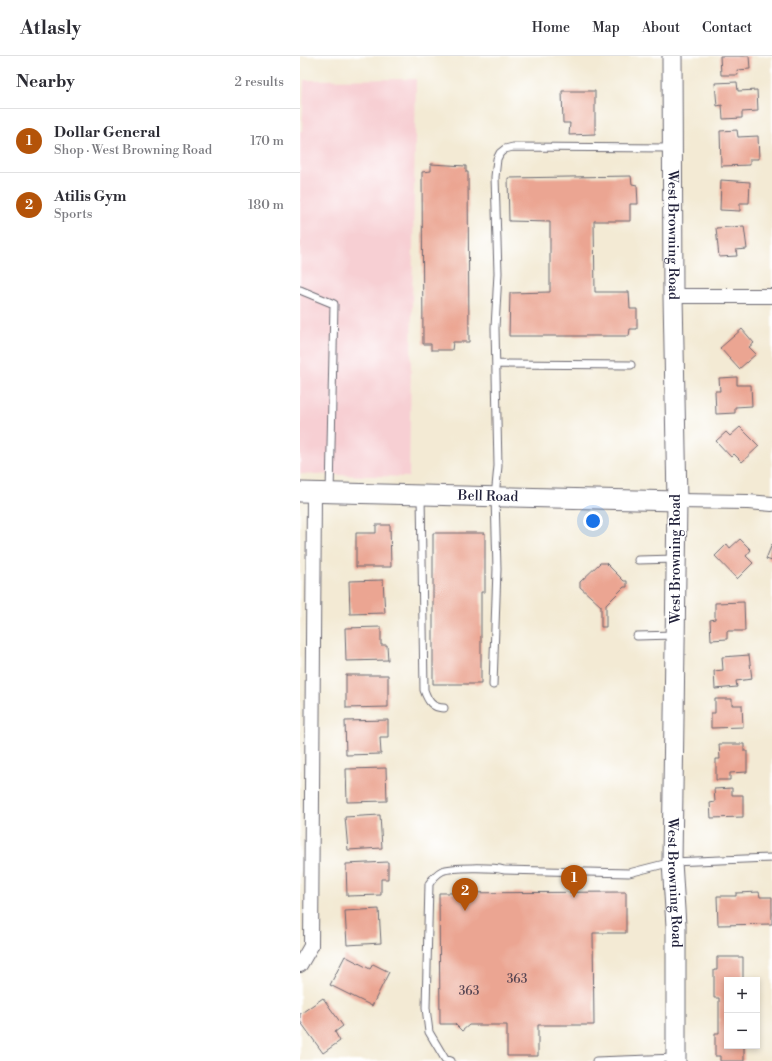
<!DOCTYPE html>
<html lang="en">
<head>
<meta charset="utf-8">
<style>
  :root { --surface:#fff; --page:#f2f2f3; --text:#2b2b33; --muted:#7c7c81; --line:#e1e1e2; --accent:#b45309 }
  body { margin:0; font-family:"Libre Bodoni",serif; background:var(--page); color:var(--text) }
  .controls { position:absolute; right:12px; bottom:12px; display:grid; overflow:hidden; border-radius:0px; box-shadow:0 2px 6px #0003 }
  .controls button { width:36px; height:36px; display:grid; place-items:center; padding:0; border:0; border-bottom:1px solid var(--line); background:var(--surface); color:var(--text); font:20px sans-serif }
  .you { position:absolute; left:293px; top:465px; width:14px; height:14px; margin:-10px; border:3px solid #fff; border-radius:50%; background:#1a73e8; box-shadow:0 0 0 6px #1a73e833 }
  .badge { display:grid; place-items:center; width:26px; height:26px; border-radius:50%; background:var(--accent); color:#fff; font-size:13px; font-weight:700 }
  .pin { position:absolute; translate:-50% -33px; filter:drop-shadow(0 1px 2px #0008) }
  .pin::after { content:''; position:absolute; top:21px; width:14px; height:12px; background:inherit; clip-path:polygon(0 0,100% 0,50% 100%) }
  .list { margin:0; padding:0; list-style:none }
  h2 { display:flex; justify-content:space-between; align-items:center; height:52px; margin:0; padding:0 16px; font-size:17px }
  h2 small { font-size:13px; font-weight:400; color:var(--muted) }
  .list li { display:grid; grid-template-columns:26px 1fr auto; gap:12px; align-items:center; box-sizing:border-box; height:64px; padding:0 16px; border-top:1px solid var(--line) }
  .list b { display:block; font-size:15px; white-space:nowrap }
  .list p { margin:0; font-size:13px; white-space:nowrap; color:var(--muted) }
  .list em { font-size:13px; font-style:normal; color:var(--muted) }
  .map { position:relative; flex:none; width:472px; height:1005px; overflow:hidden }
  header { display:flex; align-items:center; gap:24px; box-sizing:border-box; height:56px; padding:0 20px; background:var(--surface); border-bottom:1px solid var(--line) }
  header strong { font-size:19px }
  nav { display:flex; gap:22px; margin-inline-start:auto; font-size:14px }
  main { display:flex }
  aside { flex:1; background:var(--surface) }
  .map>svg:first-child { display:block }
  .built { fill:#f7cfd3 }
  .building { fill:#eba592 }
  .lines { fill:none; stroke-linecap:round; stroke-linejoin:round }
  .lane-casing { stroke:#6b6871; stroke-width:9 }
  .street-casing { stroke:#6b6871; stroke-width:16 }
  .secondary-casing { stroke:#6b6871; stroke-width:21 }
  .lane { stroke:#fff; stroke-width:7 }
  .street { stroke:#fff; stroke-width:14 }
  .secondary { stroke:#fff; stroke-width:19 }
  .labels { text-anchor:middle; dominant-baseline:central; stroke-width:3; stroke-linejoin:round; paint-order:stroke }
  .number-label { font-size:12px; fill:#544351 }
  .street-label { font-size:14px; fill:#22223b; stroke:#fff }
</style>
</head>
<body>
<header>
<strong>Atlasly</strong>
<nav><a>Home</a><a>Map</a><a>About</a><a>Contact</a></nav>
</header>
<main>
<aside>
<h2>Nearby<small>2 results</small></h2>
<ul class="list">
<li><span class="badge">1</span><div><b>Dollar General</b><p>Shop · West Browning Road</p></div><em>170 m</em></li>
<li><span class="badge">2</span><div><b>Atilis Gym</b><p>Sports</p></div><em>180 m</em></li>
</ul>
</aside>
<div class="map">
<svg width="472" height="1005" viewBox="0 0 472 1005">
  <rect width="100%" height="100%" fill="#fff"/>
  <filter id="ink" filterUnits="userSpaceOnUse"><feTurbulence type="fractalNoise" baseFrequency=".025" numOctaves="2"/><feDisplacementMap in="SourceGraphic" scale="8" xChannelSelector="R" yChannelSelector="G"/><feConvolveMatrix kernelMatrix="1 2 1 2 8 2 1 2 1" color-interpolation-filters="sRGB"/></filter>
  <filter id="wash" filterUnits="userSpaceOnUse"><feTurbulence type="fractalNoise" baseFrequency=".012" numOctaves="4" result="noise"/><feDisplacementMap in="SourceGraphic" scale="16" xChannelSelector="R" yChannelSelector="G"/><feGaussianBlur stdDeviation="0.9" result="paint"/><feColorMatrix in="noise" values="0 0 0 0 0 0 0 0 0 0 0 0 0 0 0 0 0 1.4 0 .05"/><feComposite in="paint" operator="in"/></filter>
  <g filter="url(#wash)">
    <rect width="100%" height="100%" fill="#f3ead4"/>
    <path class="built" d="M116 23 109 421 0 418V75H2L4 24Z"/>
    <g id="blocks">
      <path class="building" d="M420 0H449L450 13 437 14 438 19H421Z
        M437 26 438 35 457 34 458 55 442 56V62L423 63 422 49 417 50 415 27Z
        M262 35H295V78L269 79 270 67H263Z
        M437 74 438 81 458 80 459 103H450V109L421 110 420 75Z
        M131 108 166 110V116H168L169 286H153L152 294H131V288H123L122 116 131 115Z
        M331 120 332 128 337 129 338 148H330V165H294L295 236H329L330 253H337V273H330L329 280H209L210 237 250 236V166L209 165 208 122Z
        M421 124 450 126 449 147H440V155L420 154Z
        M444 170 447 193 436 194 437 200 419 201 416 172Z
        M442 273 454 287 449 291 456 298 439 313 420 292Z
        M437 321V329H451L452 350 435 351V357L416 358 415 335H420L419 322Z
        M440 371 459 390 442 406 434 398 431 401 416 385 426 376 430 380Z
        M76 469H90L91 511H56V477H76Z
        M133 477H185V536H181V628H133Z
        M440 483 451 494 446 500 453 507 437 523 415 500 427 488 430 492Z
        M472 488V505L466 503Z
        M300 507H306L324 525H327V531H324L306 549V571H301V550L280 531V526Z
        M83 524 85 557 50 558 49 525Z
        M444 546 445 575H427V583L411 584 410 564 415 563V547Z
        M81 571V589H87L88 604 46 605 45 572Z
        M449 599 452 623 436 625 437 631 415 633 414 615 423 614 422 601Z
        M46 619H88V651L46 652Z
        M415 643H432V649H442L443 671 411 672V657H415Z
        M88 664V681H80L81 698 46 699 45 665Z
        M419 688H444V695H447V716L430 717V724H416V703H420Z
        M86 712 87 745 47 746 46 713Z
        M432 732V739H443V761L411 762 410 747 415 746 414 733Z
        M80 759 82 792 48 794 45 761Z
        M88 806V823H81V839L47 840 46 808Z
        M326 836V877H293L294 969H238V1000H207V969H169L162 975 155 968H140L139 837Z
        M459 836 460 841H472V868L418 869 417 840H436V837Z
        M79 853 81 887 47 889 45 855Z
        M45 900 70 913 73 908 89 916 72 950 30 929Z
        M417 901H443V924H427V990H444V1005H420V1000H415V977H419V942H414V914H417Z
        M23 942 43 970 35 976 40 985 23 997 0 965V958Z"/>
    </g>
  </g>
  <g filter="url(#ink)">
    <use href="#blocks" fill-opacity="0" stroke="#6b6871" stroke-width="1"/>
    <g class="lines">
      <g class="lane-casing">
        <path id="lane" d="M0 234 34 248 30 437
          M196 308 331 309
          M121 439 124 634C128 645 132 652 144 652
          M338 504 376 503
          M337 580 375 579
          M193 629 197 513 195 441 198 410 195 272 198 217 195 121 197 103 200 97 205 93 213 91 371 92
          M151 1005 145 1003 129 976 126 952 129 828C133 822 136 818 142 815 151 811 194 811 204 814L329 817 372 806 472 802
          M296 1005 376 1002"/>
      </g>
      <g class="street-casing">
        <path id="street" d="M373 240H472
          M377 445 448 446 472 448
          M0 909 11 890 14 436"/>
      </g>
      <g class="secondary-casing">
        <g id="secondary">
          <path id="s1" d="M372 0 373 240 377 445 372 806 376 870V1005"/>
          <path id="s2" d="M0 436 377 445"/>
        </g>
      </g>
      <use href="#lane" class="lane"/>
      <use href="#street" class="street"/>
      <use href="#secondary" class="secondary"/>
    </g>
  </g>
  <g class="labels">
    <g class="number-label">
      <text x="217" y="923">363</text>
      <text x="169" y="935">363</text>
    </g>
    <g class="street-label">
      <text stroke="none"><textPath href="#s1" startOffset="179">West Browning Road</textPath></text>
      <text stroke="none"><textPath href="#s2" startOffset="188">Bell Road</textPath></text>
      <text transform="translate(376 503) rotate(-90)">West Browning Road</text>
      <text stroke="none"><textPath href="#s1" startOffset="827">West Browning Road</textPath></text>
    </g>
  </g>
</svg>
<div class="controls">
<button>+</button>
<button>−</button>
</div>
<div class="you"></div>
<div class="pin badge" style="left:274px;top:842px">1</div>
<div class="pin badge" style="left:165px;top:855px">2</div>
</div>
</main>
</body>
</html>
